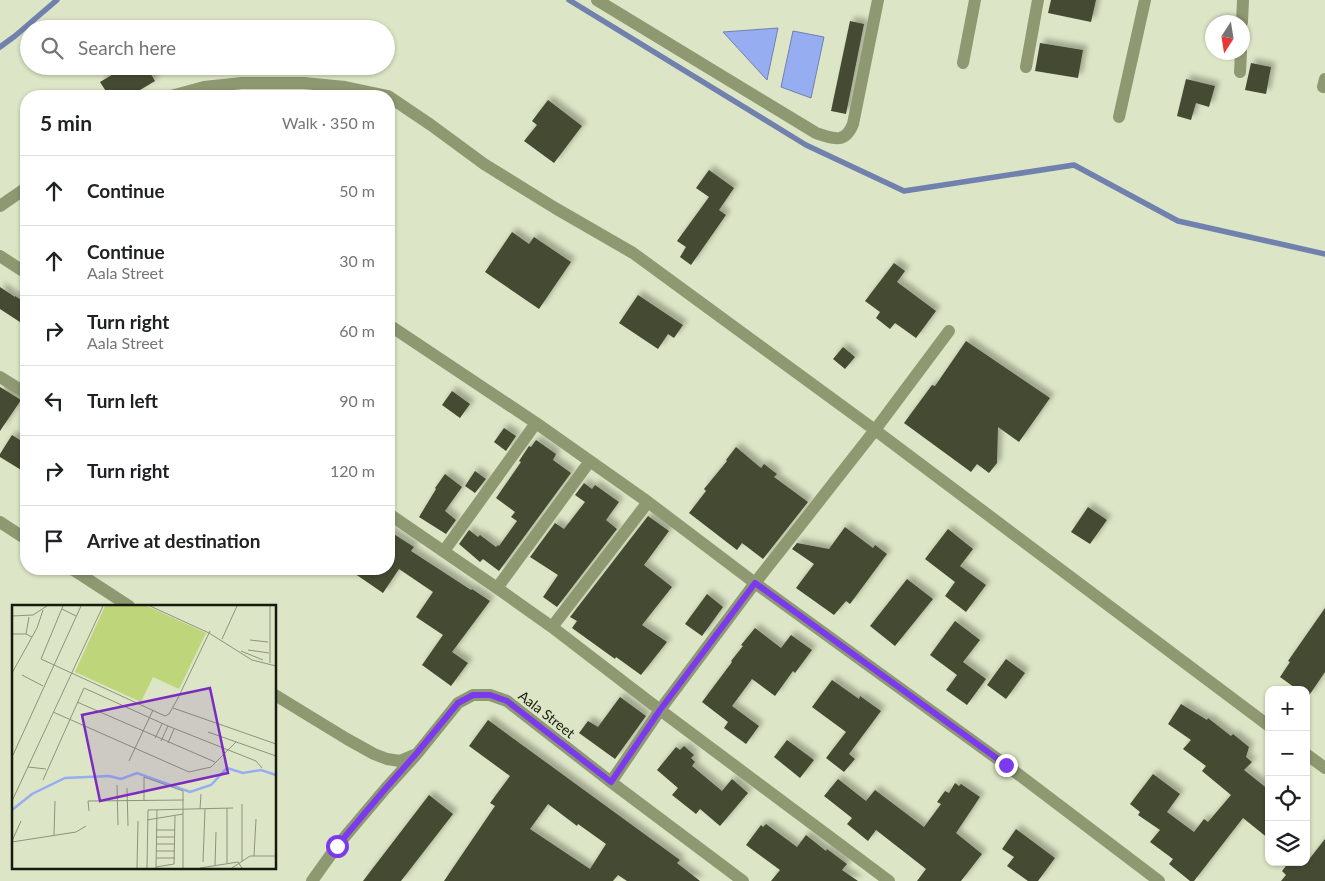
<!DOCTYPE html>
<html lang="en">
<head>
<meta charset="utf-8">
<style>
  :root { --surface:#fff; --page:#f2f2f2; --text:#202124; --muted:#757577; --line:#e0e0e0 }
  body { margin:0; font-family:Lato,sans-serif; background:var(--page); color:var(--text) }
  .controls { position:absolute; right:15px; bottom:15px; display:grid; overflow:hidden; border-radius:10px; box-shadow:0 1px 4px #0004 }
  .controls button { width:45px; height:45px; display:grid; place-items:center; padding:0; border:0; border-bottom:1px solid var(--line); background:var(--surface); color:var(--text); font:25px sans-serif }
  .compass { position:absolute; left:1205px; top:15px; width:45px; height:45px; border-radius:50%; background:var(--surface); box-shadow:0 1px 4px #0004; rotate:192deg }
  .stop { position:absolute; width:15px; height:15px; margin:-11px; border:4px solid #7c3aed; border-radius:50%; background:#fff }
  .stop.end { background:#7c3aed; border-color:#fff; box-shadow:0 1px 5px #0008 }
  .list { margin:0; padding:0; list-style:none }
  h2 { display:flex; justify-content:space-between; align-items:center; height:65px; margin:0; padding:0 20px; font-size:21px }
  h2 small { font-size:16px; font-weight:400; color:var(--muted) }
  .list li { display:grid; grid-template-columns:32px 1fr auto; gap:15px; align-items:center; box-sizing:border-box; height:70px; padding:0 20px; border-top:1px solid var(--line) }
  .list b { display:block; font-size:19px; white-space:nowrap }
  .list p { margin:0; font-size:16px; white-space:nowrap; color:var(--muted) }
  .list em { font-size:16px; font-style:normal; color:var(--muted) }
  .icon { flex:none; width:28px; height:28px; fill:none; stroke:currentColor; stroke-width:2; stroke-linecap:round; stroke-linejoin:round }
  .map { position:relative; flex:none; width:1325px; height:881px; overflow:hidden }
  .search { position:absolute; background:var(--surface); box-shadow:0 1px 4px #0004; left:20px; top:20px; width:375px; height:55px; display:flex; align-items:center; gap:12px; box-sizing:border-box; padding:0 18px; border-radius:28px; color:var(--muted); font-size:19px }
  .panel { position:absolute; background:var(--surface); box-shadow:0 1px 4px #0004; left:20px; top:90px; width:375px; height:485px; border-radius:20px }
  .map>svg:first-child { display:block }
  .water { fill:#97adf1; stroke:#7181ad }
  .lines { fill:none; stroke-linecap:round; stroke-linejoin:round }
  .stream { stroke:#7181ad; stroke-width:5.5 }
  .building { fill:#444b30; fill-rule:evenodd; filter:url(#shadow) }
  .minor { stroke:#8e9871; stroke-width:12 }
  .route { stroke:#7c3aed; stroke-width:6 }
  .labels { text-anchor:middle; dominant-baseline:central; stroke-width:5; stroke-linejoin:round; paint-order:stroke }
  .street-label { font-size:14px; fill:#171a0e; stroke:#dce5c5 }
  .inset-river { fill:none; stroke:#97adf1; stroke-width:2.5 }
  .inset-road { fill:none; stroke:#8d947c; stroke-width:1 }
  .view { fill:#7b2cbf; fill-opacity:0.15; stroke:#7b2cbf; stroke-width:2.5 }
  .inset-edge { fill:none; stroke:#171a0e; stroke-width:2.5 }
</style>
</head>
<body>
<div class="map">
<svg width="1325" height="881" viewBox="0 0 1325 881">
  <defs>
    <filter id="shadow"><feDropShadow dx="4.5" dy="-4.5" stdDeviation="2.5" flood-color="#0004"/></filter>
  </defs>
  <rect width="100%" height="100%" fill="#dce5c5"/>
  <path class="water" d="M778 28 767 80 723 32Z
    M793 31 824 37 811 98 781 87Z"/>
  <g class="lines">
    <path class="stream" d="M569 0 806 145 904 191 1074 165 1178 221 1325 254
      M0 47 15 36 57 0"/>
  </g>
  <path class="building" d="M1051 0H1096L1091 22 1048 13Z
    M850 21 864 24 846 114 831 111Z
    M1040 43 1083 50 1078 78 1035 71Z
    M1251 63 1271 67 1266 94 1245 90Z
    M127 66H146L155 81 130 96H109L100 82Z
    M1186 79 1215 86 1209 107 1196 103 1191 120 1177 116Z
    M548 100 582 126 554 163 524 141 537 125 532 121Z
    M709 170 734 188 719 210 726 215 691 265 680 257 686 247 677 241 709 197 696 188Z
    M512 232 529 244 534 237 571 262 539 309 485 272Z
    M894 263 905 271 897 282 936 311 916 338 895 323 890 329 876 318 880 312 865 301Z
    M0 287 15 297V296L26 303V326L0 309Z
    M638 295 683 325 674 338 668 334 658 349 619 323Z
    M966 341 1050 398 1019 442 998 427 997 463 989 473 977 464 971 472 904 423 932 385 935 386Z
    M843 347 855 357 845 369 833 359Z
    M0 387 21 400 0 431Z
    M452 391 470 404 460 418 442 405Z
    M504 428 516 436 506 451 494 442Z
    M12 435 26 444V473L0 457V454Z
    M536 440 556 454 553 460 571 473 499 571 483 559 480 562 459 544 469 530 478 537 480 535 496 547 498 545 499 546 517 521 511 517 515 512 496 498 521 462 519 461 529 446 531 447Z
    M736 447 761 468 764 464 777 474 774 477 808 502 763 559 742 543 737 550 689 513 706 491 704 489 727 461 726 460Z
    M475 471 486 479 475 493 465 486Z
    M445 474 462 487 445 511 456 520 446 534 419 517 436 489 435 488Z
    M584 483 592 489 595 485 619 502 606 520 617 529 557 607 543 597 558 575 530 557 555 523 564 529 585 502 575 495Z
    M1088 507 1107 520 1090 544 1071 532Z
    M648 516 669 531 644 565 672 587 642 625 667 642 641 675 616 657 615 659 572 628 577 621 570 617Z
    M845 527 873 548 875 545 887 554 850 604 846 601 834 615 796 588 814 564 792 549 797 543 829 549Z
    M948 529 973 549 960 566 986 585 966 612 945 596 955 582 925 559Z
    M389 531 414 547 411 551 471 590 472 589 490 601 452 652 468 663 451 686 422 665 443 635 416 617 433 592 399 569 383 593 348 569H389Z
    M907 579 933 599 895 646 870 626Z
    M707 594 723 607 702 636 685 624Z
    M1325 608V672L1308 697 1306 695V690H1298L1280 677 1290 662 1288 661Z
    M955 621 980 640 963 662 986 679 967 705 946 690 957 675 930 655Z
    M755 628 781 648 791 635 812 650 795 673 793 671 775 696 752 679 732 706 759 726 746 744 724 728 728 722 702 702 732 662 731 661 743 646 741 645Z
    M1006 659 1025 673 1006 699 987 685Z
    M832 680 859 699 860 696 881 711 849 754 855 759 844 772 826 758 846 732 812 707Z
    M620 697 646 716 615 759 579 733 588 721 598 727Z
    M1181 704 1207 720 1208 718 1231 736 1233 734 1249 747 1246 757 1252 762 1244 770 1269 790V839L1243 818 1194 881H1190L1169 864 1173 859 1150 842 1160 830 1138 815 1140 812 1130 804 1153 774 1180 794 1167 812 1194 832 1204 819 1208 822 1231 795 1202 771 1206 766 1183 749 1191 740 1168 724Z
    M488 720 680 860 677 863 700 881H627L618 875 613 881H444L495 806 490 803 510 776 469 746ZM548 804 577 826 578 824 606 844 590 869 530 829Z
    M787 740 814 760 800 778 774 757Z
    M684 746 694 755 691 758 695 762 692 766 722 791 732 779 748 793 720 826 700 809 696 814 672 795 678 788 657 770 676 747 680 750Z
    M838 779 866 801 875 790 924 827 941 804 937 802 945 791 949 793 955 783 959 786 961 784 980 797 956 833 982 854 961 881H917L926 869 876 830 868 841 847 824 852 818 824 796Z
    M429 795 453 814 401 881H363Z
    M766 824 797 847 806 835 826 851 827 849 847 864 842 870 858 881H771L780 870 746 845 761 825 763 827Z
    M1016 829 1055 858 1038 881H1028L1007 866 1014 857 1002 849Z
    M1325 839V881H1281L1286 875 1282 871 1289 862H1307Z"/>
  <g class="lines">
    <path class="minor" d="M597 0 816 133C834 139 845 144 853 124L878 0
      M1242 22 1243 0
      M963 63 975 0
      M1026 67 1038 0
      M1240 72 1241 52
      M1323 87 1325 79
      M171 96 204 87 242 83H304L345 87 388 96 431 125 484 164 555 208 633 253 875 430 1269 726
      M1119 117 1145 0
      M0 206 26 188
      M0 256 26 273
      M389 325 536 423 648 502 755 583 1006 765 1159 881
      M0 377 26 393
      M389 514 497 588 552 627 660 710 889 881
      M0 522 26 539
      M444 551 536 423
      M72 569 129 606
      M497 588 590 461
      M552 627 648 502
      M275 695 347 739 374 754 387 759 400 761 414 755
      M1306 754 1325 768
      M611 782 660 710 755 583 875 430 949 331
      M312 881 337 846 386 788 416 755 458 703 473 695H490L507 701 611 782 743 881"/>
  </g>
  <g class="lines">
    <path class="route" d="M337 846 386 788 416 754 458 703 473 695H490L507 701 611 782 660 710 755 583 1006 765"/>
  </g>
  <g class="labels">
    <g class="street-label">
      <text transform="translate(547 714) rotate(38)">Aala Street</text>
    </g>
  </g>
  <g transform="translate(12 605)">
    <rect width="264" height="264" fill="#dce5c5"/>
    <path d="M93 1H135L194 28 167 84 141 72 129 97 63 67Z" fill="#bfd57a"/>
    <path class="inset-river" d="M0 205 20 189 53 173 97 171 109 174 125 168 178 187 199 180 215 163 231 168 249 165 264 170"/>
    <path class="inset-road" d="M51 1 29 54 153 111 157 109 166 93 198 26M138 1 197 28 240 55 264 61M258 1V58M50 4 64 11M0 11 21 10 35 1M0 29H14L20 32M14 29 17 12M210 34 225 1M238 35 256 37M236 45 257 48M229 46 251 55M0 68 25 23 31 5M10 70 31 81M65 97 203 157M161 103 264 139M41 107 177 167 199 162 224 137M196 127 264 151M143 133 150 119M149 136 156 121M156 138 162 124M1 150 69 1M117 156 141 105M16 162 34 164M31 175 72 83 156 121 244 156 250 163M105 180 106 220M115 183 116 221M0 196 91 1M132 196V172L171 186V263M230 199V256M188 204 189 189M77 206 76 196 172 195M135 215 171 209M144 225H163M42 230 43 196M144 232H163M0 236 9 216M0 237 64 227 74 221M144 239H163M144 246H163M242 251 244 214M144 253H163M191 257 193 204M215 258V203M203 260 204 227M144 262 162 259 163 211M125 263 126 216M135 263 136 205 221 203M144 263 145 205M188 263 226 257 230 263M220 263 238 251H264"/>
    <path class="view" d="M198 83 216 168 88 196 70 110Z"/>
    <rect width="264" height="264" class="inset-edge"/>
  </g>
</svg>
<div class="controls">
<button>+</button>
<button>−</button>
<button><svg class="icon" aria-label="locate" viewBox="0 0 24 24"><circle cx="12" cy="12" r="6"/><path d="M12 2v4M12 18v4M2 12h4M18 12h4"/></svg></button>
<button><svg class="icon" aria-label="layers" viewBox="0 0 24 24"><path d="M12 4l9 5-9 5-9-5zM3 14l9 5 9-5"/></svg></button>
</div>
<svg class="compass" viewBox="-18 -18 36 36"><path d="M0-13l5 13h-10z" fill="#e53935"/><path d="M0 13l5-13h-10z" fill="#757577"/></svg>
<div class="stop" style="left:337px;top:846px"></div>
<div class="stop end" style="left:1006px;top:765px"></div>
<div class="search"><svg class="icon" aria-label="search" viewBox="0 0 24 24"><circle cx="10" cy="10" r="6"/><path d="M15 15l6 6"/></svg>Search here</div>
<section class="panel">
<h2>5 min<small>Walk · 350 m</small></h2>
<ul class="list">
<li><svg class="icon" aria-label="ahead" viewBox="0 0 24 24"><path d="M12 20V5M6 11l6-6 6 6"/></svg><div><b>Continue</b></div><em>50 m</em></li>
<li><svg class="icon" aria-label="ahead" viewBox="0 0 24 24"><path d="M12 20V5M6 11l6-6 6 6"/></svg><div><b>Continue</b><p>Aala Street</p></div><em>30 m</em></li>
<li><svg class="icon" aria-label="right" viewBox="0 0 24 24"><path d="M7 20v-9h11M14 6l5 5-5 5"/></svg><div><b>Turn right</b><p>Aala Street</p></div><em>60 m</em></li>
<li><svg class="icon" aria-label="left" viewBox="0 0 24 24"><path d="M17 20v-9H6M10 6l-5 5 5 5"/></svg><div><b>Turn left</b></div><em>90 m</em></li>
<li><svg class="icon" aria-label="right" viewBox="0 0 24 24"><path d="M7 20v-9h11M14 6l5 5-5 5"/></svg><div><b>Turn right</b></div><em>120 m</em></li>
<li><svg class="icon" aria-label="arrive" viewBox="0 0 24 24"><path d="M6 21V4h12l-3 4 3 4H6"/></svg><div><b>Arrive at destination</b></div></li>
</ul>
</section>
</div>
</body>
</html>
